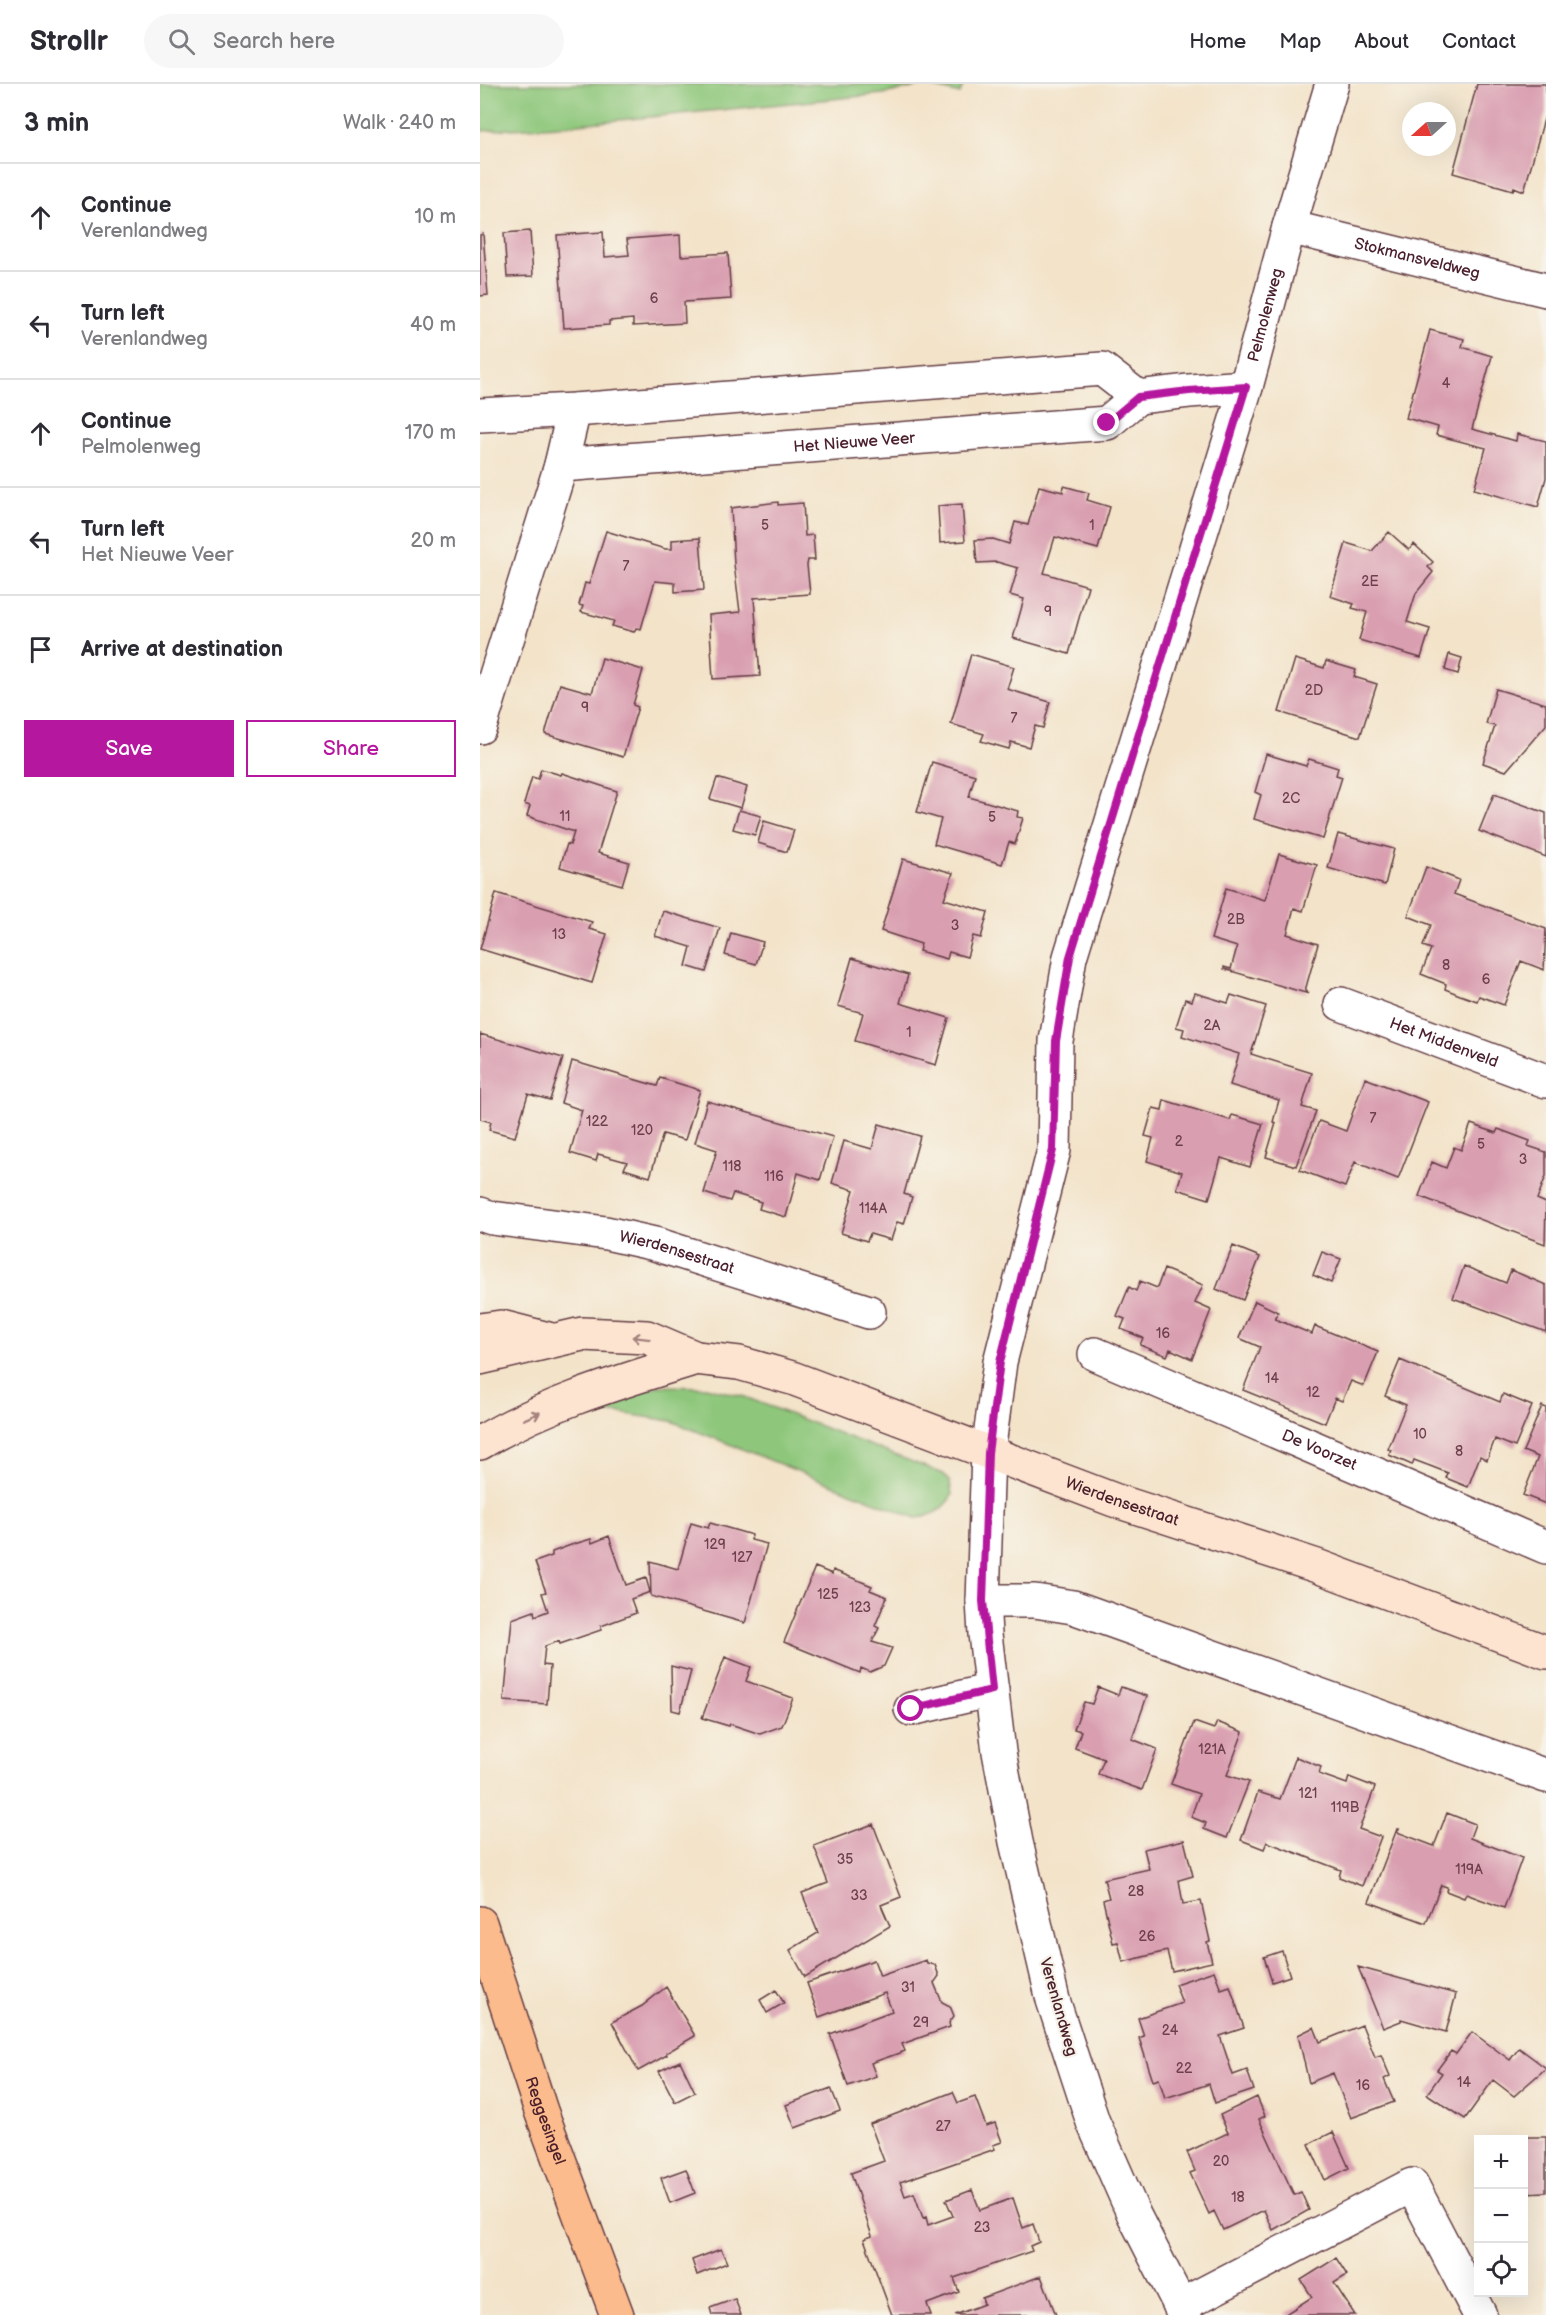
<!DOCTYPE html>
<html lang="en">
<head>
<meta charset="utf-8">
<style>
  :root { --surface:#fff; --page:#f7f7f7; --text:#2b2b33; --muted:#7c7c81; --line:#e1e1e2; --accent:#b5179e }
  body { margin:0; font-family:"Balsamiq Sans",sans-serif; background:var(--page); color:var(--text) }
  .controls { position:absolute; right:18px; bottom:18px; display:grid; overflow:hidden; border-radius:0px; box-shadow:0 6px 24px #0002 }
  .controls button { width:54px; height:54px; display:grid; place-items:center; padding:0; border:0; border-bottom:2px solid var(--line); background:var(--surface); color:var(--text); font:30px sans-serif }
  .compass { position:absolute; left:922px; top:18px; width:54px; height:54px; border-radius:50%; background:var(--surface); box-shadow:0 6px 24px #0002; rotate:249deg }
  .stop { position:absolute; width:18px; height:18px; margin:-14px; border:4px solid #b5179e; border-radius:50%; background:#fff }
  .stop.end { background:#b5179e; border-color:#fff; box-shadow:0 2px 6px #0008 }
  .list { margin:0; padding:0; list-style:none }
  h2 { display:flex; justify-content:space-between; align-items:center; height:78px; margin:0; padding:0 24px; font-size:26px }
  h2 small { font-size:20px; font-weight:400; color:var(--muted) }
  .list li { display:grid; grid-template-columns:39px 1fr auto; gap:18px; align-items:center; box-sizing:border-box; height:108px; padding:0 24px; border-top:2px solid var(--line) }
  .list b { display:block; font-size:22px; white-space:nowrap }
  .list p { margin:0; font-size:20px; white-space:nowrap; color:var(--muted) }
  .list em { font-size:20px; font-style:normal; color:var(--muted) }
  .actions { display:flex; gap:12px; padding:18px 24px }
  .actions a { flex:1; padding:14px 0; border:2px solid var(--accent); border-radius:0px; text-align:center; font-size:21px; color:var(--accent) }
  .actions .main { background:var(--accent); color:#fff }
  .icon { flex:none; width:33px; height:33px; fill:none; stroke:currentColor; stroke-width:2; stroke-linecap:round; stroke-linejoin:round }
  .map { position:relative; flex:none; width:1066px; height:2231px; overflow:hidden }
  header { display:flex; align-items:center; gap:36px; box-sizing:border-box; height:84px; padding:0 30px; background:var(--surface); border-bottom:2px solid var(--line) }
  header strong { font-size:28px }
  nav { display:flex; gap:33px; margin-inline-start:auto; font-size:21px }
  .search { width:420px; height:54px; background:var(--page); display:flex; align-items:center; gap:15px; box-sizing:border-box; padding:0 21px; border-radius:33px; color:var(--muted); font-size:22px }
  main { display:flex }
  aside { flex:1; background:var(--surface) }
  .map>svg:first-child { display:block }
  .green { fill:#8ec77b; stroke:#6c7353; stroke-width:1.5 }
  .building { fill:#d99fb1 }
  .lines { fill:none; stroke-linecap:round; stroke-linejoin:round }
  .street-casing { stroke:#633c43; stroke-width:36 }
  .secondary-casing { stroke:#633c43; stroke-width:36 }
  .primary-casing { stroke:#633c43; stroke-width:36 }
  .street { stroke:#fff; stroke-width:33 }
  .secondary { stroke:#fde4d1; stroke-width:33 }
  .primary { stroke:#fbbb8c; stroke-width:33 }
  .oneway { stroke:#a4827e }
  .route { stroke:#b5179e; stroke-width:8 }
  .labels { text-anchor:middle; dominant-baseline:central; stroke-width:4.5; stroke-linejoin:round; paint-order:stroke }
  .number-label { font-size:14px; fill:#6e3f4c }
  .street-label { font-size:16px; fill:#4a1f2b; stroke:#f7f3e8 }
</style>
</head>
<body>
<header>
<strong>Strollr</strong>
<div class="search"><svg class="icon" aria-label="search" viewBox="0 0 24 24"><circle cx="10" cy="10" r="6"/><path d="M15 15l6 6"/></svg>Search here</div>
<nav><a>Home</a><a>Map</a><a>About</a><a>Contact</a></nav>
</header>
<main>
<aside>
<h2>3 min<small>Walk · 240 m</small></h2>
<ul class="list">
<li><svg class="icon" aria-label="ahead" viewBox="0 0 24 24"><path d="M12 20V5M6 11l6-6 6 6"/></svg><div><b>Continue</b><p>Verenlandweg</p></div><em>10 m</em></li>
<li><svg class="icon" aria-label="left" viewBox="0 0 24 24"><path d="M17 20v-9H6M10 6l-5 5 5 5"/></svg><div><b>Turn left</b><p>Verenlandweg</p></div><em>40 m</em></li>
<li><svg class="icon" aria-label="ahead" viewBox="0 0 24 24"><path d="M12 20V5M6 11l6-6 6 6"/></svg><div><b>Continue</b><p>Pelmolenweg</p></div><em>170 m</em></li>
<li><svg class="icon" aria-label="left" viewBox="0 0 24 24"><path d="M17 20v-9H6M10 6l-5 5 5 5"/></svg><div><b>Turn left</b><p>Het Nieuwe Veer</p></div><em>20 m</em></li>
<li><svg class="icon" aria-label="arrive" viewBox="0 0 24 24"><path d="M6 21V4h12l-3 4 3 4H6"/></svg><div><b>Arrive at destination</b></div></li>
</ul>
<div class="actions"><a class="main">Save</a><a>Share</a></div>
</aside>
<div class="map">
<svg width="1066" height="2231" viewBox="0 0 1066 2231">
  <rect width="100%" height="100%" fill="#f7f3e8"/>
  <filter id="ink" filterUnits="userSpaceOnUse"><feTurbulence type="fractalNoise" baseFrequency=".0167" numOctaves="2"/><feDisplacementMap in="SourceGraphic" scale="12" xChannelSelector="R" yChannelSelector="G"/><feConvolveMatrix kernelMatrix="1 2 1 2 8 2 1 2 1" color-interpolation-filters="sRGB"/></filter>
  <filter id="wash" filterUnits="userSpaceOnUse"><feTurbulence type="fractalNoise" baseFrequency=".008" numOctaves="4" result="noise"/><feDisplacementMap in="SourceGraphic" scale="24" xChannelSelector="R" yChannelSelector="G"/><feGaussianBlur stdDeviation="1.35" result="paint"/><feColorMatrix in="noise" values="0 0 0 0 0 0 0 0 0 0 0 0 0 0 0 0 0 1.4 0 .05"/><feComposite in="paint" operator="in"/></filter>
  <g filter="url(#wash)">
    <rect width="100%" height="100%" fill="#f3e3c9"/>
    <path class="green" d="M0 0H483L480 10 446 1 403 10 352 15 78 42 0 47Z
      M178 1302 226 1303 265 1313 464 1390 470 1398 472 1411C463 1426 454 1432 436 1434L191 1337 140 1329 83 1332Z"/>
    <g id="blocks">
      <path class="building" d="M997 0H1066V28L1044 107 1034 103 1033 106 973 89Z
        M50 147 53 192 27 193 24 149Z
        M123 148 125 173 149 171 147 155 200 151 201 172 248 169 251 215 204 218 205 239 153 242V235L129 237V241L84 244 77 151Z
        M3 150 8 211 0 212V151Z
        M950 246 984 255 982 263 1012 272 992 345 1036 357 1037 350 1066 357V394L1058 423 994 405 1006 364 956 351 958 343 926 334Z
        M559 402 583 408 584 402 609 409 607 416 630 423 618 465 575 453 564 489 608 502 589 570 533 554 544 515 530 511 538 484 517 478 497 479 495 456 513 455 529 460 535 438 548 441Z
        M298 418V421L323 419 325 452 333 451 335 476H328L327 481 330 510 274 514 280 592 233 595 229 531 260 528 254 480 251 424Z
        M482 420 485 457 460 459 458 422Z
        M126 447 185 465H192V456L220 454 224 506 195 508V499L175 497 161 545 156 544 154 548 132 542 134 537 101 528 103 522 99 521 105 499 109 500Z
        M909 448 929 466 934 460 953 478 948 483 953 488 936 509 927 538 950 545 941 574 879 556 887 528 872 524 874 520 850 512 866 459 892 467Z
        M491 570 534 583 527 605 570 618 563 644 555 642 549 663 531 658 529 665 501 657 504 650 471 640Z
        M969 570 982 574 978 590 965 586Z
        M122 574 163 586 153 621 158 623 143 673 65 650 80 600 112 609Z
        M815 575 844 584 846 577 876 586 874 593 897 600 880 653 799 628Z
        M1016 605 1066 620V641L1026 687 1003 679 1015 642 1006 640Z
        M786 670 826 682 829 675 858 684 856 691 862 693 843 755 774 735 781 711 775 708Z
        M452 678 495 691 489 713 538 727 537 733 543 734 535 760 529 758 522 780 454 760 461 735 437 728Z
        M61 685 81 691 82 689 137 707 118 769 149 778 142 801 80 783 87 760 90 761 94 748 47 732 50 722 44 720 52 693 58 695Z
        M237 694 267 703 261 724 230 715Z
        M1014 710 1066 729V773L999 747Z
        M259 726 281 732 275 751 253 745Z
        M284 737 314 746 307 768 278 759Z
        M858 750 914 765 905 801 848 784Z
        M799 770 837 781 823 827 814 824 807 850 838 860 825 907 829 910 744 885V883L751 885 757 863 731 855 746 804 785 816Z
        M423 775 473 789 464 815 508 828 501 854 493 852 487 873 469 868 467 875 439 867 441 860 401 847Z
        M946 783 979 796 974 810 1066 845 1064 886 1041 877 1024 921 999 912 997 917 980 911 965 905 966 900 941 890 951 865 943 862 951 841 928 832Z
        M16 809 112 838 109 845 127 850 112 899 0 865Z
        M183 827 240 844 226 888 206 882 211 863 175 852Z
        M251 849 283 858 276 880 245 871Z
        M372 874 428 891 420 919 469 934 456 981 375 957 383 929 358 922Z
        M715 909 748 919 751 911 786 922 771 970 832 989 822 1023 836 1027 816 1082 786 1073 796 1039 793 1038 799 1016 750 1001 759 970 702 952 704 945 696 943 705 915 712 917Z
        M0 950 83 974 70 1016 48 1010 35 1053 9 1046 11 1038 0 1035Z
        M92 977 177 1002 180 994 220 1006 205 1056 183 1050 170 1093 144 1085 147 1078 118 1070 116 1077 90 1069 102 1026 81 1019Z
        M885 994 948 1018 918 1095 875 1078 865 1103 820 1086 839 1037 866 1047Z
        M684 1016 750 1036 752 1031 783 1040 770 1083 741 1074 729 1115 697 1105 702 1088 667 1077 673 1054 665 1052 673 1024 682 1026Z
        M227 1017 353 1053 340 1096 318 1089 306 1133 279 1125 281 1118 253 1109 250 1117 224 1109 237 1066 215 1059Z
        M399 1040 440 1052 424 1110 432 1113 424 1140 417 1138 411 1156 390 1150 387 1157 361 1149 374 1106 352 1099 364 1057 392 1065Z
        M991 1040 1016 1049 1018 1045 1050 1057 1048 1062 1066 1068V1092L1057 1115 1066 1119 1065 1160 939 1112 952 1078 966 1084 974 1063 981 1066Z
        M753 1162 780 1173 763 1216 736 1205Z
        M842 1168 861 1175 851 1199 833 1191Z
        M984 1182 1026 1199 1031 1186 1066 1201V1248L973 1214Z
        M684 1185 723 1201 715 1219 731 1226 712 1275 690 1265 687 1272 660 1261 663 1254 641 1245 645 1235 637 1232 649 1203 656 1207 660 1197 677 1204Z
        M775 1217 798 1228 795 1235 832 1250 835 1242 898 1268 884 1302 871 1297 862 1317 855 1314 845 1339 763 1306 780 1263 759 1254Z
        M920 1276 1020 1318 1023 1310 1052 1322 1035 1363 1015 1355 1007 1376 1000 1372 988 1403 966 1394 968 1389 950 1382 934 1376 932 1381 909 1371 911 1366 908 1365 926 1321 905 1312Z
        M1062 1322 1066 1324V1420L1043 1411 1058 1373 1043 1367Z
        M211 1439 228 1444 230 1439 272 1451 271 1456 287 1460 265 1539 171 1512 170 1477 198 1485Z
        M129 1452 146 1501 166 1494 170 1508 151 1515 156 1529 121 1542V1546L80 1560 79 1557 65 1562 63 1581 70 1582 67 1620 24 1617 32 1535 54 1527 55 1532 68 1527 62 1509 66 1508 55 1478 72 1472V1468L91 1461 111 1455 112 1459Z
        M335 1483 352 1490 353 1486 392 1502 390 1506 407 1513 395 1542 399 1544 392 1558 412 1564 404 1582 390 1588 381 1584 380 1589 304 1558Z
        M245 1573 271 1583 266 1597 313 1614 302 1642 280 1650 250 1640 249 1642 222 1634Z
        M191 1582 211 1587 200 1628 192 1626Z
        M618 1603 638 1611 641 1603 667 1612 652 1655 677 1665 662 1706 618 1690 624 1675 595 1664 601 1647 594 1645 604 1618 612 1620Z
        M714 1638 734 1645 737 1638 763 1648 747 1691 769 1698 747 1754 724 1745 726 1739 711 1733 719 1710 691 1700Z
        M816 1673 841 1683 839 1690 867 1700 869 1693 895 1703 879 1745 901 1753 882 1802 859 1793 861 1786 787 1758 784 1765 761 1756 778 1708 800 1715Z
        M967 1729 995 1740 990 1754 1042 1774 1024 1824 986 1810 984 1814 966 1807 967 1803 961 1801 946 1839 889 1818 917 1745H919L917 1748 954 1762Z
        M393 1740 421 1813 401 1821 410 1842 325 1893 310 1866 338 1849 322 1809 348 1799 334 1762Z
        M704 1756 713 1792 699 1796 703 1820 721 1817 730 1857 727 1858 732 1878 692 1887 687 1867 643 1878 638 1858 633 1859 623 1816 629 1814 624 1795 669 1785 664 1765Z
        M802 1867 810 1892 792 1898 784 1873Z
        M394 1876 400 1892 446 1876 447 1879 455 1881 459 1892 454 1899 462 1918 470 1922 474 1932 469 1939 470 1943 422 1960 425 1967 391 1979 396 1992 368 2002 350 1950 412 1927 405 1909 339 1933 327 1899Z
        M878 1883 976 1910 966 1948 921 1935V1937L903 1944Z
        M734 1887 741 1905 750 1902 764 1944 740 1952 753 1991 767 1986 774 2006 735 2019 729 2000 685 2014 679 1995 673 1997 659 1954 664 1952 658 1934 702 1919 695 1900Z
        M186 1903 215 1952 186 1969 187 1971 158 1987 132 1938 162 1922Z
        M296 1906 304 1919 287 1929 280 1916Z
        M882 1941 895 1973 901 1971 910 1992 904 1995 914 2018 871 2034 853 1989 829 1999 818 1951 834 1943 840 1958Z
        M992 1948 1030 1976 1039 1964 1066 1984 1034 2012 1013 1996 985 2035 947 2010 962 1989 957 1986 971 1967 976 1970Z
        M200 1977 215 2008 195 2018 179 1987Z
        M351 2004 360 2027 315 2044 306 2021Z
        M473 2008 478 2019 495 2013 506 2042 515 2039 522 2058 513 2061 515 2065 420 2098 425 2112 434 2109 443 2134 446 2133 448 2141 473 2132 466 2116 492 2106 500 2126 533 2114 543 2144 553 2140 559 2158 550 2162 552 2167 474 2194 479 2208 447 2220 451 2231H412L384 2155 392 2152 371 2089 404 2077 390 2040Z
        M777 2013 785 2032 779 2035 814 2111 821 2108 829 2126 793 2146 784 2126 743 2146 734 2127 729 2130 710 2089 715 2087 707 2068 748 2049 740 2031Z
        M853 2048 869 2084 845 2096 829 2060Z
        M1044 2053H1066V2108L1044 2109Z
        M206 2085 215 2109 190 2119 181 2094Z
        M241 2165 247 2179 217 2191 212 2176Z
        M856 2174 867 2191 854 2199 875 2231H804L832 2213 821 2196Z
        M561 2192 576 2231H475L504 2220 502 2214Z
        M255 2215 261 2231H232L230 2224Z"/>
    </g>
  </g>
  <g filter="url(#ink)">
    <use href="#blocks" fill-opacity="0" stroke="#633c43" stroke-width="1.5"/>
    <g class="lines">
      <g class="street-casing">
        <g id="street">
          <path id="s1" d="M809 143 1066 206"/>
          <path d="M0 331 94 326 622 285 658 313 709 307 766 303"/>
          <path id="s2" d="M81 381 627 339 658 313"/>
          <path d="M0 643 81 381 94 326"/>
          <path id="s3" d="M861 920 1066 997"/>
          <path id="s4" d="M0 1130 12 1134 126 1149 175 1160 389 1228"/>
          <path id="s5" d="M615 1270 1066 1463"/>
          <path d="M503 1517H555L593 1523 1066 1692"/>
          <path d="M431 1625 512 1606"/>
          <path d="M700 2222 932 2101 1000 2231"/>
          <path id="s6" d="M705 2231 654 2131 613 2038 573 1916 536 1758 519 1668 505 1550 503 1517 508 1369 520 1278 574 1066 576 957 590 873 766 303 809 143 852 0"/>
        </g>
      </g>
      <g class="secondary-casing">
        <g id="secondary">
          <path d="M0 1246 21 1243 68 1255"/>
          <path id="s7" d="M0 1274 102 1250 167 1253 216 1274 259 1279 312 1294 634 1416 837 1482 1066 1568"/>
          <path d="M0 1359C66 1319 143 1297 216 1274"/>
        </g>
      </g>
      <g class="primary-casing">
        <g id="primary">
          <path id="s8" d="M0 1839 61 2027 137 2231"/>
        </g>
      </g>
      <use href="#street" class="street"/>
      <use href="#secondary" class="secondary"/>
      <use href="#primary" class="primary"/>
    </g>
    <defs><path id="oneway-shaft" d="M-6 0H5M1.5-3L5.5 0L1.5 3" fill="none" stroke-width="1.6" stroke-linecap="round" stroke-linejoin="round" transform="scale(1.5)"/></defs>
    <g class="oneway">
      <use href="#oneway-shaft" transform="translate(161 1254) rotate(-173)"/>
      <use href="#oneway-shaft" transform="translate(52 1332) rotate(-24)"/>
    </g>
  </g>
  <g class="lines" filter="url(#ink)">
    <path class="route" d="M431 1625 512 1606 503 1517 508 1369 520 1278 573 1066 576 957 590 873 766 303 709 307 658 313 627 339"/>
  </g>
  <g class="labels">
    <g class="number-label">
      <text x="174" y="214">6</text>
      <text x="966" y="299">4</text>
      <text x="285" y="441">5</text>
      <text x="612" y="441">1</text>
      <text x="146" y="482">7</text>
      <text x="890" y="497">2E</text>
      <text x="568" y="527">9</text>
      <text x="834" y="606">2D</text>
      <text x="105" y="623">9</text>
      <text x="534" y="634">7</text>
      <text x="811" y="714">2C</text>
      <text x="85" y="732">11</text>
      <text x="512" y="733">5</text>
      <text x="756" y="835">2B</text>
      <text x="475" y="841">3</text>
      <text x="79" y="850">13</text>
      <text x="966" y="881">8</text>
      <text x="1006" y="895">6</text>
      <text x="732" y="941">2A</text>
      <text x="429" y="948">1</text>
      <text x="893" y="1034">7</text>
      <text x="117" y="1037">122</text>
      <text x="162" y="1046">120</text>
      <text x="699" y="1057">2</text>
      <text x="1001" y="1060">5</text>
      <text x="1043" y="1075">3</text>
      <text x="252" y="1082">118</text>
      <text x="294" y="1092">116</text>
      <text x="393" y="1124">114A</text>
      <text x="683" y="1249">16</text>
      <text x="792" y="1294">14</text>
      <text x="833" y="1308">12</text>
      <text x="940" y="1350">10</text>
      <text x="979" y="1367">8</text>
      <text x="235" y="1460">129</text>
      <text x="262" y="1473">127</text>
      <text x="348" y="1510">125</text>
      <text x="380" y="1523">123</text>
      <text x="732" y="1665">121A</text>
      <text x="828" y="1709">121</text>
      <text x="865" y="1723">119B</text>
      <text x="365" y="1775">35</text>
      <text x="989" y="1785">119A</text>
      <text x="656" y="1807">28</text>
      <text x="379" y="1811">33</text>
      <text x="667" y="1852">26</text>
      <text x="428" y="1903">31</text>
      <text x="441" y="1938">29</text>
      <text x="690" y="1946">24</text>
      <text x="704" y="1984">22</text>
      <text x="984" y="1998">14</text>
      <text x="883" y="2001">16</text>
      <text x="463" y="2042">27</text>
      <text x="741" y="2077">20</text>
      <text x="758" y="2113">18</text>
      <text x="502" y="2143">23</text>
    </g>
    <g class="street-label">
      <text stroke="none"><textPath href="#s1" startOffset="132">Stokmansveldweg</textPath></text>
      <text stroke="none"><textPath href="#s6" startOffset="2072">Pelmolenweg</textPath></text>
      <text stroke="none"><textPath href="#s2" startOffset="294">Het Nieuwe Veer</textPath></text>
      <text stroke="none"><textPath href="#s3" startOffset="110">Het Middenveld</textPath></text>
      <text stroke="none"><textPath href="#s4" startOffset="201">Wierdensestraat</textPath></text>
      <text stroke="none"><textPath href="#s5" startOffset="244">De Voorzet</textPath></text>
      <text stroke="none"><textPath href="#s7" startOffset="674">Wierdensestraat</textPath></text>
      <text transform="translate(578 1923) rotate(74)">Verenlandweg</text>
      <text stroke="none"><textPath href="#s8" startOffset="208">Reggesingel</textPath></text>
    </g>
  </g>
</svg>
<div class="controls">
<button>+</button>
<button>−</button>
<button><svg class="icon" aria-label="locate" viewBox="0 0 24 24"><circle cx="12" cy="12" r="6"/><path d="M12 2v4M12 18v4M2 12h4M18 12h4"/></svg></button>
</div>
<svg class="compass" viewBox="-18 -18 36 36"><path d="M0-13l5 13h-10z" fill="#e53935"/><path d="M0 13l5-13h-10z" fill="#7c7c81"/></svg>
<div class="stop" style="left:431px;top:1625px"></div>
<div class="stop end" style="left:627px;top:339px"></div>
</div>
</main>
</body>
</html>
